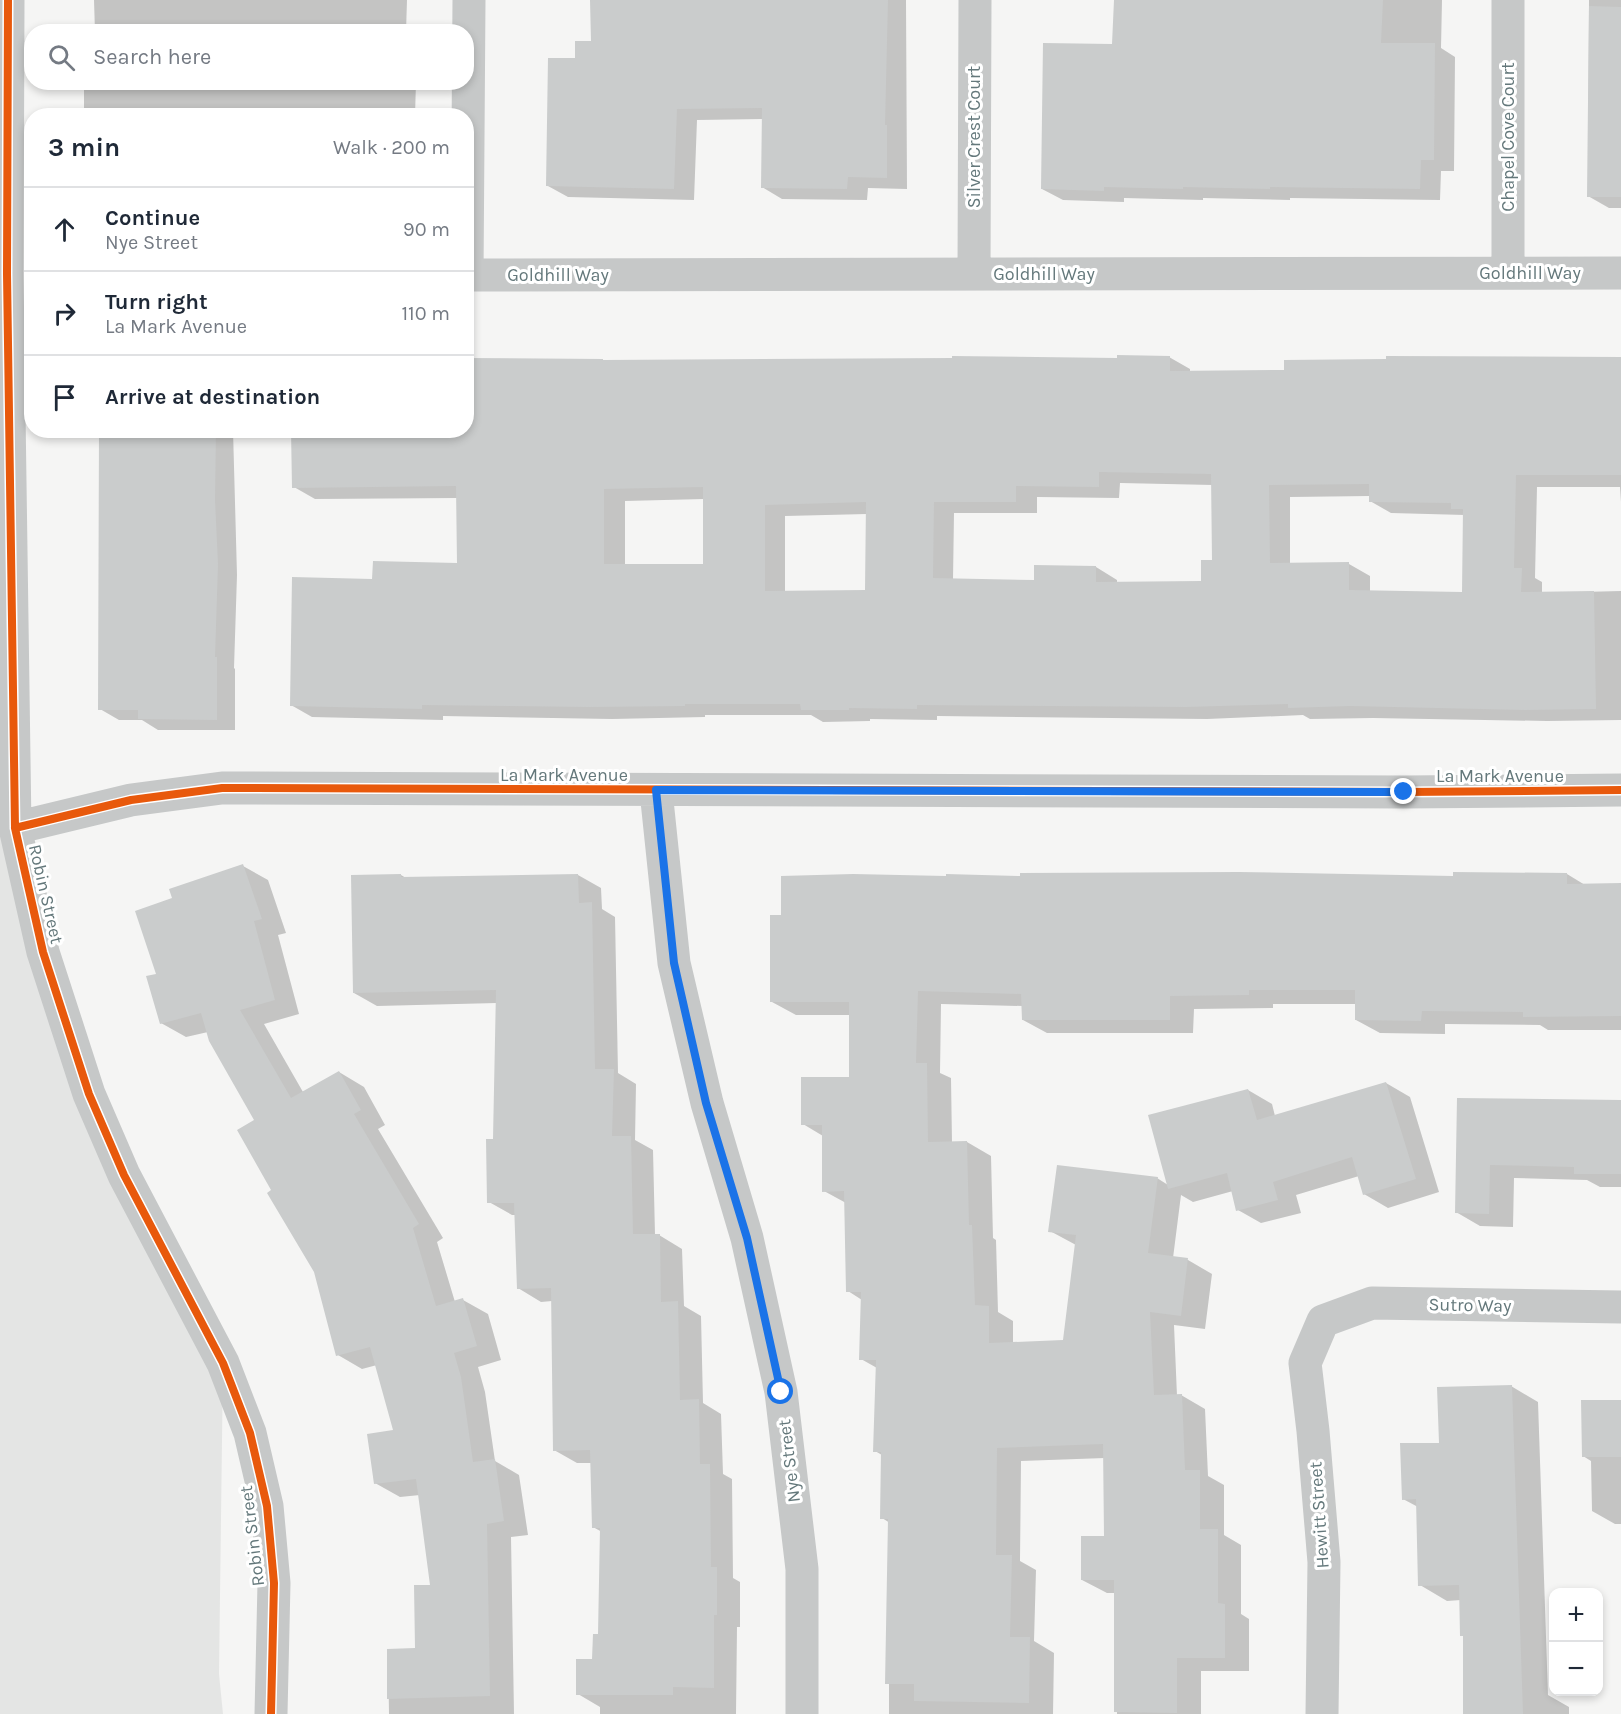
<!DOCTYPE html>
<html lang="en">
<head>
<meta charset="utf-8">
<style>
  :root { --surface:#fff; --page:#f2f2f3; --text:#1f2937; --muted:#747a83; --line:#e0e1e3 }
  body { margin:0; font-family:Karla,sans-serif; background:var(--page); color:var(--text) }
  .controls { position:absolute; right:18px; bottom:18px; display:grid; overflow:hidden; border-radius:12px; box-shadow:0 3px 9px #0003 }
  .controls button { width:54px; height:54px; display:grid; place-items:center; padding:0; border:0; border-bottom:2px solid var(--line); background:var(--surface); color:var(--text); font:30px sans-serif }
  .stop { position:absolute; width:18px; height:18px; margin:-14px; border:4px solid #1a73e8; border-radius:50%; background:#fff }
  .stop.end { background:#1a73e8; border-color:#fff; box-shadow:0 2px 6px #0008 }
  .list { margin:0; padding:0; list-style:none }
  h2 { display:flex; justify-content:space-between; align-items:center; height:78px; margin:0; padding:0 24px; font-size:26px }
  h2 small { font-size:20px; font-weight:400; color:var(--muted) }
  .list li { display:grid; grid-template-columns:39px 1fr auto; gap:18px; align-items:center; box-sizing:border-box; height:84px; padding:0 24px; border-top:2px solid var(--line) }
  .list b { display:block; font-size:22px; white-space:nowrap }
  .list p { margin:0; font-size:20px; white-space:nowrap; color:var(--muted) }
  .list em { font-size:20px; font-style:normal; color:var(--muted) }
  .icon { flex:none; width:33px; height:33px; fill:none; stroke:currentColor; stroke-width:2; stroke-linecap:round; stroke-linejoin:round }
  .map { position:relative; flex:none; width:1621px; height:1714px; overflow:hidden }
  .search { position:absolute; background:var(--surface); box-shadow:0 3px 9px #0003; left:24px; top:24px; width:450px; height:66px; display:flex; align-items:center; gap:15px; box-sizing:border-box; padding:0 21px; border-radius:24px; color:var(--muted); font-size:22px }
  .panel { position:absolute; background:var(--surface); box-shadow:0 3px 9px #0003; left:24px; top:108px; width:450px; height:330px; border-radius:24px }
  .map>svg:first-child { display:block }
  .built { fill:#e4e5e4 }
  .shadow { fill:#0003; fill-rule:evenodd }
  .building { fill:#cacccc; fill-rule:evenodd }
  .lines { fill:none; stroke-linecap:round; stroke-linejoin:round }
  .street { stroke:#c6c8c8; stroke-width:33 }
  .cycleway-casing { stroke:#fff; stroke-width:11 }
  .cycleway { stroke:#e8590c; stroke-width:8 }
  .route { stroke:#1a73e8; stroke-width:8 }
  .labels { text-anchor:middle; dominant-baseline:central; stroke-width:6; stroke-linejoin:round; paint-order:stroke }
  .street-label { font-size:18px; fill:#64787b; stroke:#fff }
</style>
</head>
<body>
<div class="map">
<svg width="1621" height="1714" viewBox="0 0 1621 1714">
  <rect width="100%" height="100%" fill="#f5f5f4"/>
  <path class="built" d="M0 0 15 828 43 952 223 1363 219 1674 223 1714H0Z"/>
  <path class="shadow" d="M94 0H407L406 32H95Z
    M592 0H906L907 189 868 188 867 200 782 199 762 187 763 119 697 120 694 200 568 197 548 186 577 59 592 42Z
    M1115 0H1442L1441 48 1455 57 1454 171H1441L1440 200 1290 198V200L1203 198V200L1124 198V202L1063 200 1042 189 1114 46Z
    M1589 0H1621V208H1609L1588 196Z
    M84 82H416L415 116H84Z
    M1169 357 1190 369V372L1286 371 1621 358V502L1620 487H1537L1535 578 1542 582V593L1621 591V720L1547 721 1373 718 1310 719 1303 715 1207 719 937 716V720L870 719V721L823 722 811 715H705V717L612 719 443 716V720L312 717 291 705 374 581 458 564V498L315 499 294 487 466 430 603 360H1119ZM1120 483 1213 485V561L1203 582 1117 583V580L1096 567 1036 581 953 580 954 513H1037V497L1119 498ZM1370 496V501L1391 513 1465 515 1463 593 1370 592V576L1349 564H1290V497ZM704 499V566H625V501ZM867 514V591L785 592V516Z
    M101 430H233L237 575 234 668 235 669V730H158L142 720H119L100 709Z
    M243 866 268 880 286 933 278 935 299 1014 264 1024 303 1092 339 1072 364 1087 385 1125 378 1129 443 1238 437 1242 455 1302 463 1300 488 1314 501 1360 478 1367 485 1392 495 1461 519 1475 528 1535 511 1537 514 1714H389L388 1651 416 1650 432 1586 420 1495 400 1497 375 1483 395 1431 377 1365 362 1369 338 1355 315 1272 273 1191 256 1121 208 1032 186 1037 161 1023 158 975 174 899Z
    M1567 874 1585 885H1621V1030H1548L1540 1025 1445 1024V1034L1380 1033 1356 1020V1004H1273V1008L1194 1009 1193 1033H1047L1023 1020V1006L941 1004 940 1073 951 1078 952 1143 967 1142 991 1156 993 1238 996 1240 998 1312 1013 1321V1344L1064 1342 1076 1245 1050 1231 1157 1178 1168 1185 1248 1090 1272 1104 1275 1116 1386 1083 1410 1097 1439 1192 1388 1208 1364 1194 1359 1176 1296 1195 1301 1213 1261 1223 1238 1210 1233 1191 1193 1202 1181 1195 1173 1258 1188 1260 1212 1274 1205 1329 1174 1325 1177 1396 1181 1395 1205 1409 1208 1476 1224 1485V1535L1241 1545V1614L1249 1619V1671H1201V1714H1117L1116 1593H1107L1082 1580 1106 1538 1105 1458 1021 1461 1020 1561 1036 1570 1034 1641 1054 1653 1053 1714H889V1684L886 1683 890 1523 882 1518V1455L875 1451 877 1368 861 1359 862 1300 848 1291 846 1203 824 1191 823 1136 803 1124 851 1078V1015H796L772 1002 783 916 1021 877H1454Z
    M401 875 406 878 578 875 601 888 602 909 615 917 618 1073 636 1084 635 1140 653 1150 655 1235H659L682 1249 684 1306 701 1316 703 1403 721 1414 723 1474 732 1479 733 1578 740 1582V1627H737L736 1714H600V1707L578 1694 594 1660 600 1636 602 1532 593 1527 592 1463H577L554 1450 552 1301 541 1302 518 1288 516 1215H512L489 1202 495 1140 497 1003 377 1006 354 993Z
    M1459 1100 1621 1101V1187H1600L1587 1180 1514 1178 1513 1227 1480 1226 1456 1212Z
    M1511 1386 1538 1402 1548 1695 1569 1707V1714H1464V1636L1461 1600 1447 1601 1420 1585 1418 1507 1403 1499 1441 1444Z
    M1621 1401V1524H1615L1592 1511 1591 1461 1583 1456Z"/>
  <path class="building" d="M590 0H888L885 125H887V178L848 177 847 189 761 188 762 108 677 109 674 189 546 186 548 58H575V41H591Z
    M1114 0H1383L1381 43H1435L1434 160H1421L1420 189 1270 187V189L1183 187V189L1104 187V191L1041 189 1043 43 1112 44Z
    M1589 6 1621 7V197H1587Z
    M1117 355 1170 356V371L1284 370V360L1386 359V356L1621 357V475H1516L1514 568H1522L1521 592 1594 591 1596 709 1525 710 1350 706 1288 708V704L1185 707 917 705V709L849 708V710H801L800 704H685V706L590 707 422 705V709L290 706 292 577 372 579 373 561 457 563 456 486 292 488 291 430H466V358L603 359V360L952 358V356L1117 358ZM1099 472 1211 474 1212 560H1201V581L1096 582V566L1034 565V580L933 578 934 502H1016V486L1099 487ZM1369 484V502L1451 503V509H1463L1462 592 1349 590V562L1270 563 1269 485ZM703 487V564H604V489ZM866 502 865 590 765 591V505Z
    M99 430H216L215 500 218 564 215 657H217V720L138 719V710H98Z
    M243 864 262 919 254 921 275 1000 240 1010 291 1098 339 1071 361 1110 354 1114 419 1224 413 1228 436 1306 463 1298 477 1346 454 1353 461 1377 473 1462 495 1459 504 1521 487 1524 490 1696 387 1699V1649L415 1648 414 1585H430L416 1479 374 1484 367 1434 393 1430 370 1347 336 1356 314 1272 267 1193 271 1190 237 1130 254 1120 209 1041 201 1013 160 1024 146 976 156 974 135 911 172 898 169 889Z
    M1239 872 1453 876V872L1567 873V884L1621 883V1016L1523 1017V1012L1422 1011 1421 1021 1355 1020V990H1249V995L1170 996V1020H1022L1021 994 918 991 916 1063H927L928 1142 967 1141 969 1225H972L975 1305 989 1306V1343L1063 1340 1076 1235 1048 1232 1057 1165 1158 1177 1148 1253 1188 1258 1181 1316 1150 1312 1154 1395 1182 1394 1185 1470H1200V1529H1218V1603L1225 1604V1658H1177V1713L1114 1712V1580H1081V1536H1104L1103 1444 997 1448 996 1555H1012L1010 1637H1030L1029 1703 914 1701V1684H885L888 1519H880L881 1452H873L876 1360H859L861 1292H846L844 1191 822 1192V1125H801V1077H849V1002H770V915H781V876L853 874 946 876V874L1020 876V873Z
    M401 874V877L578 874 579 903 592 902 595 1069H614L612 1136H631L633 1234H660L661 1302 678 1301 680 1400 699 1399 700 1464H710L711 1567H717V1615H714V1688L673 1687V1695H576V1659H592L593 1634H598L600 1528H592L590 1450 553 1451 551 1288 517 1289 514 1203H487L486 1139H493L496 990 353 993 351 875Z
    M1386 1082 1416 1179 1363 1195 1352 1157 1273 1182 1278 1200 1236 1211 1227 1173 1168 1189 1148 1115 1248 1089 1257 1120Z
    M1457 1098 1621 1100V1174H1574V1167L1490 1165 1489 1214 1455 1213Z
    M1512 1385 1523 1714H1463V1636H1460L1459 1585 1418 1586 1416 1499 1402 1500 1400 1443H1439L1437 1387Z
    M1581 1400H1621V1457H1582Z"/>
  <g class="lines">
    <path class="street" d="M8 0 7 274 15 828 43 952 89 1094 124 1175 223 1363 250 1433 267 1506 274 1583 271 1714
      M1508 0V273
      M974 274 975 0
      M466 275 1621 273
      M467 275 469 0
      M656 791 674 963 707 1103 747 1238 781 1392 802 1569V1714
      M15 828 131 800 222 788 1404 792 1621 790
      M1322 1714 1324 1562 1313 1431 1305 1363 1323 1321 1372 1303 1621 1307"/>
    <g class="cycleway-casing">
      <path id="cycleway" d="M8 0 7 274 15 828 43 952 89 1094 124 1175 223 1363 250 1433 267 1506 274 1583 271 1714
        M15 828 131 800 222 788 1404 792 1621 790"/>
    </g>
    <use href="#cycleway" class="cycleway"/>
  </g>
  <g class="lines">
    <path class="route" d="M781 1392 747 1238 706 1103 674 963 656 790 1404 792"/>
  </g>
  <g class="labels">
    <g class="street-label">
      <text transform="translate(974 137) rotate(-90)">Silver Crest Court</text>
      <text transform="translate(1508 137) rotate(-90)">Chapel Cove Court</text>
      <text x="1530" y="273">Goldhill Way</text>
      <text x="1044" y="274">Goldhill Way</text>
      <text x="558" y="275">Goldhill Way</text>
      <text x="564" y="775">La Mark Avenue</text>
      <text x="1500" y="776">La Mark Avenue</text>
      <text transform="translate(46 894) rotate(77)">Robin Street</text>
      <text transform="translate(1470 1305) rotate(1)">Sutro Way</text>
      <text transform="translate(789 1461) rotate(-97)">Nye Street</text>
      <text transform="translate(1319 1515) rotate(-94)">Hewitt Street</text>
      <text transform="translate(252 1536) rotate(-97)">Robin Street</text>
    </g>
  </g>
</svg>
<div class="controls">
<button>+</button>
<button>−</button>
</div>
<div class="stop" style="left:781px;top:1392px"></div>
<div class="stop end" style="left:1404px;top:792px"></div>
<div class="search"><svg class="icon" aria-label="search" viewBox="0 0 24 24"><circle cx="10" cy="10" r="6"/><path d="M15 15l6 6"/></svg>Search here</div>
<section class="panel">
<h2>3 min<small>Walk · 200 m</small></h2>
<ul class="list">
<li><svg class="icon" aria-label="ahead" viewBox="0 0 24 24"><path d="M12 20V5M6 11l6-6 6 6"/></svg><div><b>Continue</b><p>Nye Street</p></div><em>90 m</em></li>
<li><svg class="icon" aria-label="right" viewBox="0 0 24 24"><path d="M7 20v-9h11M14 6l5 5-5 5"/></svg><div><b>Turn right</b><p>La Mark Avenue</p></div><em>110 m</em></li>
<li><svg class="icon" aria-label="arrive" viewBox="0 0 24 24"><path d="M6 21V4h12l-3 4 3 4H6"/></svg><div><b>Arrive at destination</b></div></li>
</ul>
</section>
</div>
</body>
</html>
